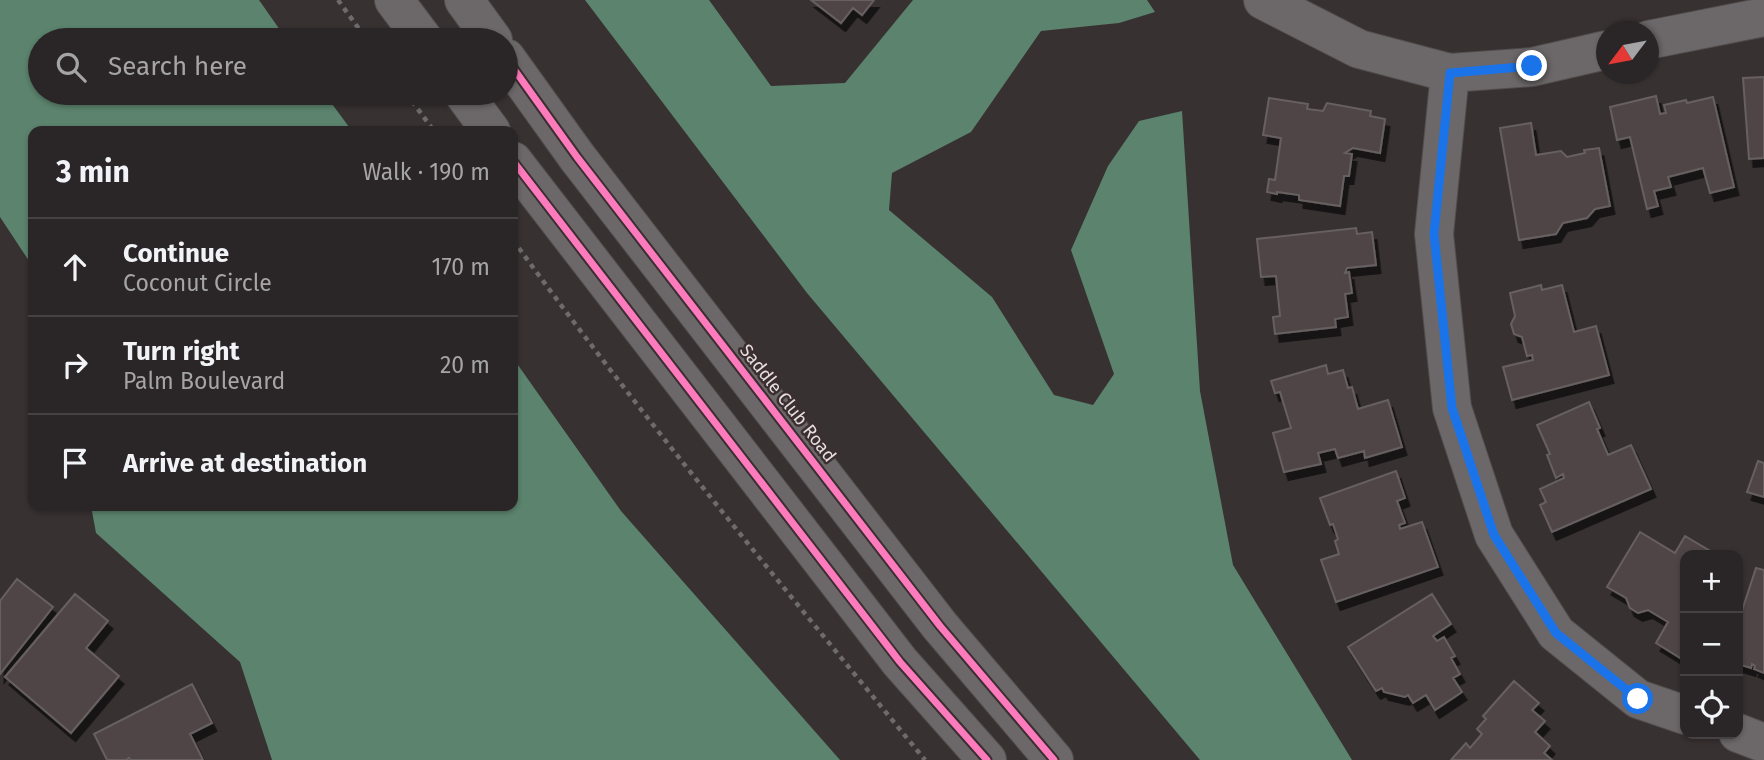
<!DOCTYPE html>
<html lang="en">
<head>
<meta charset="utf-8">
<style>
  :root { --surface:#2a2526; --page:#322d2e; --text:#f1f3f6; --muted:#a5a5a7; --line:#464243 }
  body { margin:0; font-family:"Fira Sans",sans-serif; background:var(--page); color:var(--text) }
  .controls { position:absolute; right:21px; bottom:21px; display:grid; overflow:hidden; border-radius:14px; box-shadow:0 2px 5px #0004 }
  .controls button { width:63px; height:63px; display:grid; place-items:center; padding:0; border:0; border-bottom:2px solid var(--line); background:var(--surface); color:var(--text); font:35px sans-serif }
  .compass { position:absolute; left:1596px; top:21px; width:63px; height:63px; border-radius:50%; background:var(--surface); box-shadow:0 2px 5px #0004; rotate:238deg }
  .stop { position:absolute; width:21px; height:21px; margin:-16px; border:5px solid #1a73e8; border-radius:50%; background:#fff }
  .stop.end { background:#1a73e8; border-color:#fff; box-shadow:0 2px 7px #0008 }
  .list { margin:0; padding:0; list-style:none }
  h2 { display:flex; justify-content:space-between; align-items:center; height:91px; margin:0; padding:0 28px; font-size:30px }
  h2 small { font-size:23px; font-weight:400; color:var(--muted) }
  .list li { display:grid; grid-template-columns:46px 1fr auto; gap:21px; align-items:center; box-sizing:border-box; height:98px; padding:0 28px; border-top:2px solid var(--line) }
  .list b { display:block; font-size:26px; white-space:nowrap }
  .list p { margin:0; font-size:23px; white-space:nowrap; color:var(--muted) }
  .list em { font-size:23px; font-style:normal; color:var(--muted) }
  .icon { flex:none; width:38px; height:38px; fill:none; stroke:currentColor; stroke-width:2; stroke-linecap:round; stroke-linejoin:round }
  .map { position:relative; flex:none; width:1764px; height:760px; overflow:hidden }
  .search { position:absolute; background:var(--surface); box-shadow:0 2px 5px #0004; left:28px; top:28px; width:490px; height:77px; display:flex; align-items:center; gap:18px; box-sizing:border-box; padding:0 24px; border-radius:38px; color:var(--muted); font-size:26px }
  .panel { position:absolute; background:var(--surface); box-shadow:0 2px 5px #0004; left:28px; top:126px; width:490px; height:385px; border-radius:14px }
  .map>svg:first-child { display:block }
  .water { fill:#5b836d }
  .building { fill:#504547; stroke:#666061; stroke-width:2; filter:url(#shadow) }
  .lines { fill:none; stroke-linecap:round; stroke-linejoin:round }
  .minor-casing { stroke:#534d4e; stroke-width:40 }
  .path { stroke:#6e6b6c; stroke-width:4.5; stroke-dasharray:5 5; stroke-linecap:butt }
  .minor { stroke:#6c6869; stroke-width:38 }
  .cycleway-casing { stroke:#3b2e30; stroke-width:11 }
  .cycleway { stroke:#fd7abc; stroke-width:7 }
  .route { stroke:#1a73e8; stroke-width:9 }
  .labels { text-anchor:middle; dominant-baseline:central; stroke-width:5; stroke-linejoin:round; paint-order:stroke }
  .street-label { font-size:18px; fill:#e5ddde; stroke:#3b2e30 }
</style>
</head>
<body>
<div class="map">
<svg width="1764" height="760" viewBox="0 0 1764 760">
  <defs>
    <filter id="shadow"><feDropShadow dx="4.5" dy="8" stdDeviation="0" flood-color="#0009"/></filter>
  </defs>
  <rect width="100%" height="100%" fill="#383132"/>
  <path class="water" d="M0 0H259L287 40H40V93H324L352 131H33V267L0 217Z
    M585 0H709L771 86 845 83 913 0H1147L1155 12 1119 23 1041 31 971 132 892 173 889 210 992 297 1054 395 1093 405 1114 374 1071 250 1108 166 1139 121 1182 111 1200 391 1233 565 1352 760H1200L807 293Z
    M513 358 621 511 840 760H272L240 662 96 533 91 506H513Z"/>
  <path class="building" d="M811 0H874L862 15 853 8 841 23Z
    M1764 77V158L1749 159 1743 78Z
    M1656 96 1660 114 1666 113 1664 105 1686 100 1687 103 1713 97 1734 187 1710 193 1703 168 1668 177 1671 187 1654 191 1658 206 1647 209 1630 137 1617 140 1610 107Z
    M1269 98 1308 104 1307 109 1323 111 1327 103 1371 111 1370 116 1385 119 1380 153 1353 148 1345 153 1352 154 1349 176H1344L1340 206 1299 200V195L1277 192V194L1267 192 1269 179 1275 180 1281 138 1263 135Z
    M1531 123 1536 155 1561 151 1567 157 1585 153 1584 150 1599 148 1610 206 1595 209 1587 218 1563 223 1556 234 1519 240 1500 128Z
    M1356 228 1357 234 1372 232 1376 265 1347 268 1345 273 1349 272 1352 293 1345 294 1348 317 1335 319 1336 327 1275 334 1273 317 1280 316 1276 276 1261 277 1257 239Z
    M1541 285 1542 290 1562 285 1574 332 1596 326 1609 375 1512 400 1503 367 1533 360 1532 355 1527 356 1522 337 1514 334 1511 324 1515 316 1510 293Z
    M1326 365 1328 374 1343 370 1348 388 1352 387 1358 409 1388 400 1402 447 1365 458 1364 451 1338 458 1335 449 1318 453 1321 464 1284 472 1273 433 1291 428 1280 392 1275 393 1271 381Z
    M1589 402 1600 428 1597 429 1608 455 1631 445 1651 489 1552 532 1540 505 1546 502 1540 489 1564 478 1563 474 1556 478 1547 455 1550 454 1537 425Z
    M1758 461 1764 463V497L1747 492Z
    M1396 471 1405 498 1397 501 1405 523 1399 525 1400 529 1422 522 1438 567 1336 602 1321 560 1339 554 1335 541 1338 539 1333 524 1330 525 1320 498Z
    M1640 532 1675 553 1685 536 1717 555H1685V661L1656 643 1668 622 1648 610 1638 613 1630 608 1626 598 1607 587Z
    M1756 568 1764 570V673L1754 669 1755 666 1752 664 1751 668 1738 664V623Z
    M17 579 53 607 0 674V601Z
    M75 594 108 621 86 648 119 676 71 733 5 677Z
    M1432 594 1451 624 1433 636 1437 641 1444 637 1455 656 1451 658 1460 674 1453 678 1462 692 1435 710 1426 695 1413 703 1408 695 1405 697 1384 692 1382 688 1376 691 1348 647Z
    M1514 681 1539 703 1532 710 1545 721 1535 732 1550 746 1544 753 1552 760H1451L1466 743 1470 748 1482 734 1477 729 1486 719 1483 716Z
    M192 684 212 723 190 734 203 760H130L129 758 126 760H107L94 734Z"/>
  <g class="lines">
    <g class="minor-casing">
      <path id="minor" d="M394 0 424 40
        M464 0 493 40
        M1263 0 1359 49 1450 73 1532 67 1606 50
        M1648 40 1764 17
        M506 58 577 157 940 626 1054 760
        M1450 73 1434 234 1452 408 1494 535 1556 633 1638 699 1685 715
        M463 93 491 131
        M513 161 900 662 987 760
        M1738 733 1764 743"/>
    </g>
    <path class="path" d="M338 0 367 40
      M406 93 434 131
      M513 240C643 419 785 589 925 760"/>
    <use href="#minor" class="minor"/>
    <g class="cycleway-casing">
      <path id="cycleway" d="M506 58 577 157 940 626 1054 760
        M513 161 900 662 987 760"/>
    </g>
    <use href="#cycleway" class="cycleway"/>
  </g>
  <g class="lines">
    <path class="route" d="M1532 66 1450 73 1434 234 1452 408 1494 535 1556 633 1638 699"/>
  </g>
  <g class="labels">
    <g class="street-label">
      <text transform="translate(788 403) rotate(52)">Saddle Club Road</text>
    </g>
  </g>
</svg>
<div class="controls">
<button>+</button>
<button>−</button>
<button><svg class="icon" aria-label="locate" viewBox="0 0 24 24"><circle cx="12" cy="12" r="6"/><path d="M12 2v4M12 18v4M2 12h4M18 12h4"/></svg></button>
</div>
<svg class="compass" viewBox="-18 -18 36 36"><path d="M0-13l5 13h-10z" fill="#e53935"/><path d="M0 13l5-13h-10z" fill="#a5a5a7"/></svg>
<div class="stop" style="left:1638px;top:699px"></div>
<div class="stop end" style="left:1532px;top:66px"></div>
<div class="search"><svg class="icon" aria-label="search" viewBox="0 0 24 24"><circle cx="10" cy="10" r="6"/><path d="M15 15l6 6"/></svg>Search here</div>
<section class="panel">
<h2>3 min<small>Walk · 190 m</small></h2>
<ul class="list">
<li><svg class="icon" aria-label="ahead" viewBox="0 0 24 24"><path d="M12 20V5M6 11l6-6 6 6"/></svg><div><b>Continue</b><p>Coconut Circle</p></div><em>170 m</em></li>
<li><svg class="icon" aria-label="right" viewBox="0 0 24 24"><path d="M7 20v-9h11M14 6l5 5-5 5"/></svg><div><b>Turn right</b><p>Palm Boulevard</p></div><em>20 m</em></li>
<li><svg class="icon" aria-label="arrive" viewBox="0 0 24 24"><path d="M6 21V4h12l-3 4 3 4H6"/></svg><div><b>Arrive at destination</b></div></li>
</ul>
</section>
</div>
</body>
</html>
